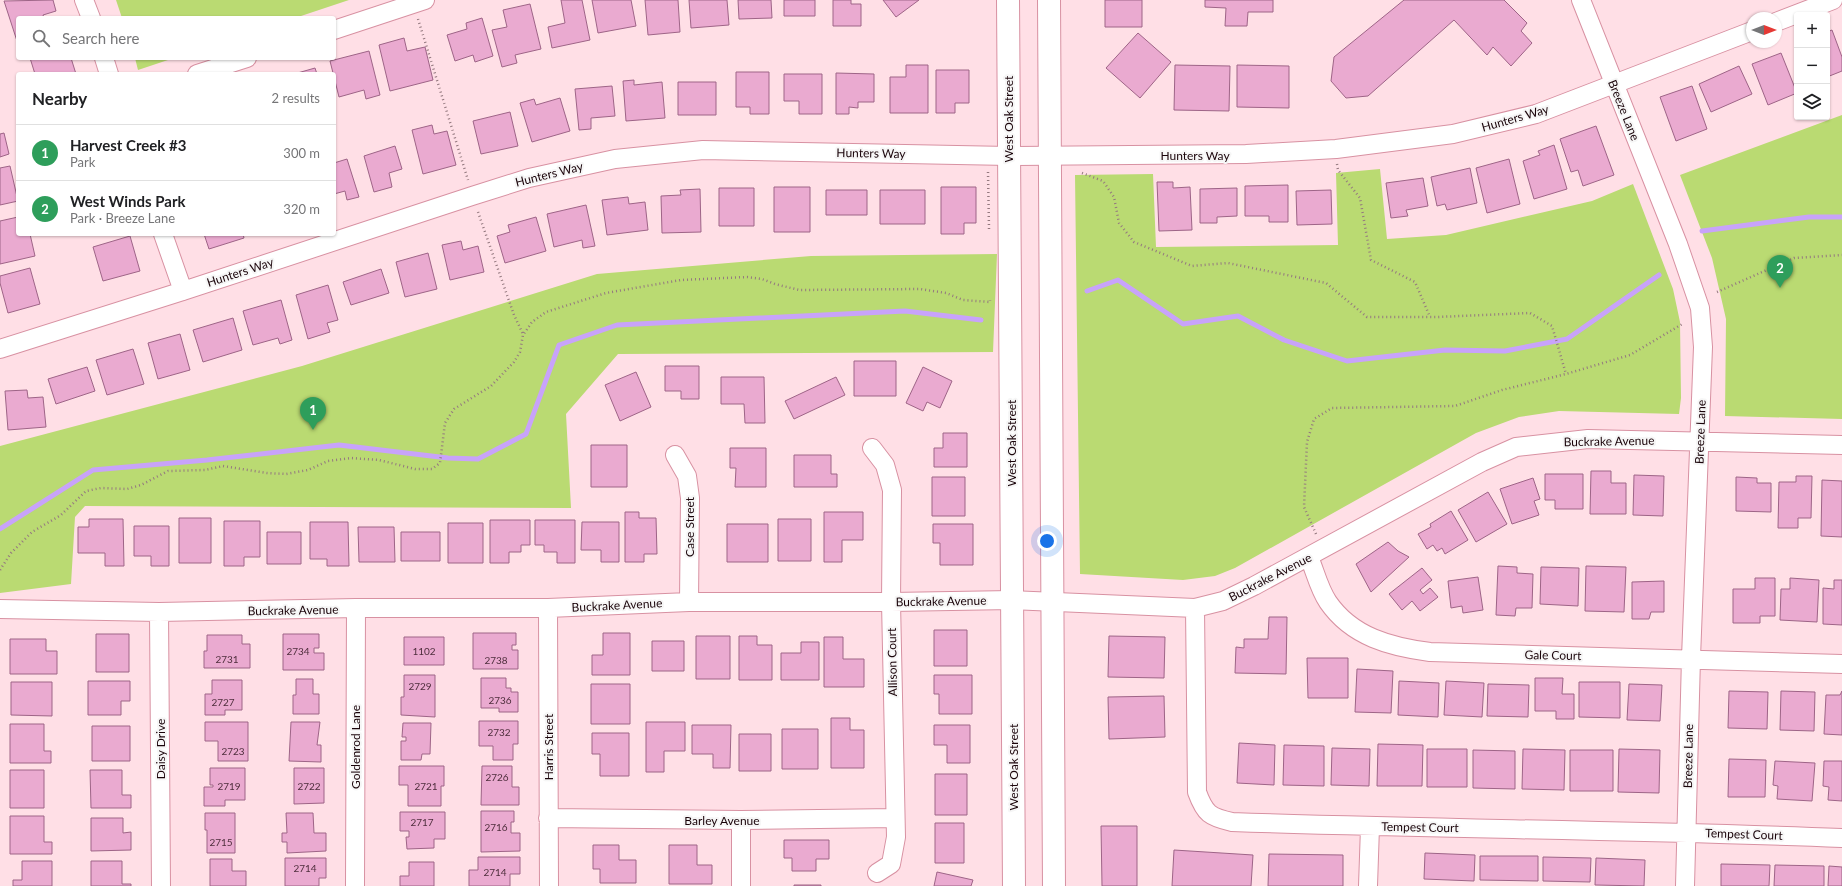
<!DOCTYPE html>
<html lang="en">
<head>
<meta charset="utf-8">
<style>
  :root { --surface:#fff; --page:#f6f6f6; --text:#202124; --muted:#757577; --line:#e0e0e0; --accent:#0f766e }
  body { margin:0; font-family:Lato,sans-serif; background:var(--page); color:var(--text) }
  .controls { position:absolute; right:12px; top:12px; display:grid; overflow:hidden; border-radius:4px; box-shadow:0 1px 3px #0004 }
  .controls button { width:36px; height:36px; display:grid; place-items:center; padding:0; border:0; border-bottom:1px solid var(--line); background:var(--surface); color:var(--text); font:20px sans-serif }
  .compass { position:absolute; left:1746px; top:12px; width:36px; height:36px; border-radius:50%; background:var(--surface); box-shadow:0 1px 3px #0004; rotate:90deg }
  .you { position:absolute; left:1047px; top:541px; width:14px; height:14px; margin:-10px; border:3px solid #fff; border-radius:50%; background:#1a73e8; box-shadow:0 0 0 6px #1a73e833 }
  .badge { display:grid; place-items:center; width:26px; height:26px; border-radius:50%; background:var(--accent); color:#fff; font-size:13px; font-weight:700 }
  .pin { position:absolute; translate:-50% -33px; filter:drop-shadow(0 1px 2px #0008) }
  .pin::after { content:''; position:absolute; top:21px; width:14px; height:12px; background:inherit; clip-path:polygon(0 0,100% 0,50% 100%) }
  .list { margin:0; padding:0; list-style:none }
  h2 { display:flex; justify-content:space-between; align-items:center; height:52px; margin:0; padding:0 16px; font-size:17px }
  h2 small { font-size:13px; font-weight:400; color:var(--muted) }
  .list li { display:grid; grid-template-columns:26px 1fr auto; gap:12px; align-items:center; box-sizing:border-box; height:56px; padding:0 16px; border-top:1px solid var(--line) }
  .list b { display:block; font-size:15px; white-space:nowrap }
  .list p { margin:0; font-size:13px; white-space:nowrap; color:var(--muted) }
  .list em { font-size:13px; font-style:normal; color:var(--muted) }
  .icon { flex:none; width:22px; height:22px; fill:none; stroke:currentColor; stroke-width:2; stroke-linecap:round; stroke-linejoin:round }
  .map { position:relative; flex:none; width:1842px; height:886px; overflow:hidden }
  .search { position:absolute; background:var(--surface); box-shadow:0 1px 3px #0004; left:16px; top:16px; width:320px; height:44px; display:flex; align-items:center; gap:10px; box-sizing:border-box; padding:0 14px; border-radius:4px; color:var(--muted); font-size:15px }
  .panel { position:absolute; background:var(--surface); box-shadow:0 1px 3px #0004; left:16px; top:72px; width:320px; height:164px; border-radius:4px }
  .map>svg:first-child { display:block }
  .green { fill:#bada72 }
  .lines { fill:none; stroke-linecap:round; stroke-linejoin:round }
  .stream { stroke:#c8a3fa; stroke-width:5 }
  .building { fill:#eaaad0; stroke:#9e6487 }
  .street-casing { stroke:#d891a2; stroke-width:20 }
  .secondary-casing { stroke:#d891a2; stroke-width:24 }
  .path { stroke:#94797f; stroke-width:2.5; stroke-dasharray:1 3; stroke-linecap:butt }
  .street { stroke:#fff; stroke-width:18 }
  .secondary { stroke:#fff; stroke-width:22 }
  .labels { text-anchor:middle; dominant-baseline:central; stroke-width:4; stroke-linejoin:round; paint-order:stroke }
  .number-label { font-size:10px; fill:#4e2e3c }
  .street-label { font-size:12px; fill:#1a040a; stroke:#f6f6f6 }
</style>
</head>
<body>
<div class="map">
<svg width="1842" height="886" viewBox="0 0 1842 886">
  <rect width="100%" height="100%" fill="#ffdfe6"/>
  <path class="green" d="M116 0H349L295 18H122Z
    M135 58H174L138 70Z
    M1842 115V419L1725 416 1726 319 1712 258 1680 175Z
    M1380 169 1387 239 1446 235 1592 201 1633 184 1673 289 1680 322 1681 398 1679 414 1559 411 1519 417 1476 433 1235 568 1215 576 1183 580 1080 574 1075 175 1153 174 1156 247 1338 245 1336 173Z
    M997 254 993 352 618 354 566 414 571 508 85 506 75 517 71 584 0 593V446L302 366 597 274 811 256Z"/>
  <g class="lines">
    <path class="stream" d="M1702 231 1809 217H1842
      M1087 291 1118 280 1183 324 1238 316 1284 340 1347 361 1445 350 1505 351 1567 339 1659 275
      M0 529 93 470 207 460 339 445 448 458 478 459 526 434 559 345 617 325 905 311 981 320"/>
  </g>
  <path class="building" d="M53 0 56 11 43 15 44 18H18L17 41 4 1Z
    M561 0H582L590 40 552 48 548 27 565 23Z
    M592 0H631L636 26 598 33Z
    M645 0H678L680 32 648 35Z
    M689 0H727L729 25 691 28Z
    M738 0H771L772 18 739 19Z
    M784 0H815V16H784Z
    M833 0H851V4H861V26H833Z
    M883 0H919L896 17Z
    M1105 0H1142V27H1105Z
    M1205 0H1273V12H1248L1247 26H1225L1226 8 1205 7Z
    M1404 0H1504L1527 23 1521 31 1532 43 1511 66 1493 47 1487 55 1454 20 1368 96 1346 98 1331 81 1334 57Z
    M530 4 541 49 515 55 517 63 502 67 492 30 507 27 503 10Z
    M482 18 493 56 475 62 473 55 455 61 447 35 467 29 466 23Z
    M1832 30 1842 57V71L1827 77V32Z
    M1138 33 1171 62 1140 98 1106 68Z
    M404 38 407 51 425 47 433 80 390 91 379 45Z
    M369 51 380 95 366 99 364 90 339 97 330 61Z
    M1781 53 1797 93 1768 105 1752 64Z
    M30 58H71L76 74H35Z
    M906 65H928V113H890V77H906Z
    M1175 65 1230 66 1229 111 1174 110Z
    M1237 65 1289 66V108L1237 107Z
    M1739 66 1752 94 1711 112 1699 84Z
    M315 68 317 74H294Z
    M936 70H969V103H955V113H936Z
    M736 72H769V114H750V107H736Z
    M836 73 874 74V102H858V108L849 107V114H836Z
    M784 74H822V114H799V101H784Z
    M634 80V85L662 82 665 118 626 121 623 81Z
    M678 82H716V115H678Z
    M612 86 615 116 591 118V129L579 130 575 89Z
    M1692 86 1707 129 1676 141 1660 97Z
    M560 98 570 131 532 142 520 103 534 99 536 105Z
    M510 112 518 146 481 154 473 121Z
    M432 125 434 134 447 131 456 165 423 174 412 130Z
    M1596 126 1614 175 1583 186 1578 170 1571 172 1560 139Z
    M4 133 9 154 0 157V134Z
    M1554 145 1567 189 1534 199 1523 161 1540 155 1538 151Z
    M395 146 402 169 389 173 392 187 374 192 364 156Z
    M347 159 359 197 347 200 345 191 334 194V163Z
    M1509 159 1520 204 1487 213 1476 168Z
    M10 166 18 201 0 205V168Z
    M1470 168 1477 203 1447 210 1445 204 1437 206 1431 177Z
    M1423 178 1428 206 1406 210 1408 216 1391 218 1386 183Z
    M1157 182H1173V188L1190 187 1192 230 1159 231Z
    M1288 185V222H1269V216H1245V186Z
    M774 187H810V232H774Z
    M941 187H976V223H964V234H941Z
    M719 188H754V226H719Z
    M1237 188V216L1217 217V223H1200V189Z
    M700 189 701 232 662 233 661 196 681 195 680 190Z
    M826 190H867V215H826Z
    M880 190H925V224H880Z
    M1331 190 1332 224 1297 225 1296 191Z
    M628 197 629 204 645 202 648 230 607 235 602 200Z
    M586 205 595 246 583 248 582 240 554 247 547 214Z
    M18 217V234H30L35 256 0 264V221Z
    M536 217 546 251 505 263 497 236 510 232 508 225Z
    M204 234H243L244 238 209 249Z
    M130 236 140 271 103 281 93 247Z
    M461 241 463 250 478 246 484 272 450 280 442 245Z
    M428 253 437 289 405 297 396 262Z
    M30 268 40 304 8 313 0 283V276Z
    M381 269 389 293 351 305 343 282Z
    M328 285 338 320 327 323 330 332 308 339 296 295Z
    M281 300 292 340 280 344 278 338 253 345 243 311Z
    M233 318 242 350 203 362 193 330Z
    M180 334 190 370 158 379 148 343Z
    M133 349 144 384 107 395 96 360Z
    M854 361H896V396H854Z
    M665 366H699V399H681V391H665Z
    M87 367 95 391 56 404 48 379Z
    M923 367 952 381 940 408 927 402 923 411 906 403Z
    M636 372 651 407 620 421 605 385Z
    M721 377H764L765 423H745L744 404H721Z
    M836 377 845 395 794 419 785 401Z
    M27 390 28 398 43 397 46 427 8 430 5 391Z
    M943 433H967V467H934V448H943Z
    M591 445H627V487H591Z
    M730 448H766V487H735L736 468H730Z
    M794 455H831V474H837V487H794Z
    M1591 471H1611V483H1626V514H1590Z
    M1545 474H1583V509H1555V500H1545Z
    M1634 475 1664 476 1663 516 1633 515Z
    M1796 476H1812L1811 518H1798V528H1778L1779 482H1796Z
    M932 477H965V516H932Z
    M1736 477 1757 478V483H1771V512L1736 511Z
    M1533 478 1540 499 1534 501 1539 515 1512 524 1500 489Z
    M1822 480 1842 481V537L1821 536Z
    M1488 492 1507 524 1476 542 1458 510Z
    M1451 511 1468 540 1445 554 1442 548 1437 551 1433 545 1427 549 1418 534 1431 527 1430 524Z
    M625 512H639V518H656L657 554H644V562H625Z
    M824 512H863V540H842V562H824Z
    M179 518H211V563H179Z
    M89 519H123L124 566H105V553H78V527H89Z
    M778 519H811V561H778Z
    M490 520H530V545H521V552H509V563H490Z
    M535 520H575V563H557V552H544V545H535Z
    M224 521H260V557H244V566H224Z
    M310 522H348L349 566H327V559H310Z
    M582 522H619V562H601V550H581Z
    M448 523H483V563H448Z
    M727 524H768V562H727Z
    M933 524H973V565H940V543H933Z
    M134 526H169V566H151V556H134Z
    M358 527H394L395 562H359Z
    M267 532H301V564H267Z
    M401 532H440V561H401Z
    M1388 542 1398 551 1409 557 1371 592 1356 564Z
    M1498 566 1517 567V573L1533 574 1532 608H1516L1515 616 1496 615Z
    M1586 566 1626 567 1624 612 1585 611Z
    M1541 567 1579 568 1578 606 1540 604Z
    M1422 568 1432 580 1420 590 1423 594 1430 588 1438 597 1420 611 1412 601 1402 610 1389 594Z
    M1478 577 1483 610 1463 613 1462 606 1451 608 1448 581Z
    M1755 578H1775V616H1760V623H1733V589H1755Z
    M1790 578 1819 580 1817 622 1780 620 1781 589H1790Z
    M1834 580H1842V625L1823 624V588L1834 589Z
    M1664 581V612H1651L1649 619H1632V582Z
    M1269 617H1287L1286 674 1235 673 1236 647 1244 648V639H1268Z
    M934 630H967V666H934Z
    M473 633H516V645H512V650H518V669H473Z
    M603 633H630V675H592V655H603Z
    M96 634H129V672H96Z
    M283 634H319V648H314V653H324V670H283Z
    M207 635H242V644H250V668H204V651H207Z
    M696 636H730V679H696Z
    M739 636H757V645H772V680H739Z
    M1109 636 1165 637 1164 678 1108 677Z
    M404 637H444V665H404Z
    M824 637H843V659H864V687H824Z
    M10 639H46V651H57V674H10Z
    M652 641H684V671H652Z
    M801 642H819V680H781V653H801Z
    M1307 658H1348V698H1308Z
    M1357 669 1393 671 1391 713 1355 712Z
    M404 675H435V717L401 715V697H404Z
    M934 675H972V714H939V694H934Z
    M481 678H506V688H511V692H518V712H499V708H481Z
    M1535 678H1563L1562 694H1574V719H1556V711H1535Z
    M296 679H313V694H319V714H293V695H296Z
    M212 680H242V710H225V715H205V694H212Z
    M88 681H130V701H121V715H88Z
    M1399 681 1439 683 1438 717 1398 715Z
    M1446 681 1484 683 1482 717 1444 715Z
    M11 682H52V716L11 715Z
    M1579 682H1620V718L1579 717Z
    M591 684H630V724H591Z
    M1488 684 1529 685 1528 717 1487 716Z
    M1629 684 1662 685 1660 721 1627 720Z
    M1729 691 1768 692 1767 729 1728 728Z
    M1781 691 1815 692 1814 731 1780 730Z
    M1842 691V735L1824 734 1826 695H1840Z
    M1164 696 1165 737 1109 739 1108 697Z
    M831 718H850V730H864V768H831Z
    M479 721H518V744H513V760H493V746H479Z
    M205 722H248V761H218V741H205Z
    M291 722H320L317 745H321V762L289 761Z
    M646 722H685V751H664V772H646Z
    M403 723H431L430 754H422L421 760H401V741H406V737H402Z
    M10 724H44V751H51V763H10Z
    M692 725H731L730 768H713V754H692Z
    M934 725H970V763H947V745H934Z
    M92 726H130V761H92Z
    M782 729H818V769H782Z
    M592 733H629V776H600V754H592Z
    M739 734H771V771H739Z
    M1239 743 1275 745 1274 785 1237 783Z
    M1378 744 1423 745 1422 786H1377Z
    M1284 745 1324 746V786L1283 785Z
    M1332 748 1370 749 1369 786 1331 785Z
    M1427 749H1467V787H1427Z
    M1523 749 1565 750 1564 790 1522 789Z
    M1619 749 1660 750 1659 793 1618 792Z
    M1473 750 1515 751V789L1473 788Z
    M1570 750H1613V791H1570Z
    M1729 759 1766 760 1765 797H1728Z
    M1775 761 1815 763 1812 801 1777 799 1778 786 1773 785Z
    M1824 761H1842V801L1828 800 1829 787 1823 786Z
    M399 766H444V786H441V806H408V785H399Z
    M482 766H512V787H519V805H481Z
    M210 768H245V800H225V806H204V787H213V785H210Z
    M294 768H324V803L294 804Z
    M10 770H44V808H10Z
    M90 770H122V795H131V808H91Z
    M935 774H967V815H935Z
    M481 811H514V822H511V833H520V851L481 852Z
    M400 812H445V839H434V848L407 849 406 837H409V831H400Z
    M205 813H235V853H207V830H205Z
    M286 813H313L314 833H326V851L287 853V842H282V833H287Z
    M10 816H44V842H52V854H10Z
    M91 818H123V833L131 832V850L91 851Z
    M935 823H964V863H935Z
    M1101 826H1137V886H1102Z
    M784 840H829V859H816V871H792V858H784Z
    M593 845H619V860H636V883H600V869H593Z
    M669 845H697V865H712V884H669Z
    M1174 850 1253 855 1251 886H1172Z
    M1425 853 1475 855 1474 881 1424 879Z
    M1269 854 1343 855V886H1268Z
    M1480 856H1538V881L1480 880Z
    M478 857H520V874H510V886H469V870H478Z
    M1543 857 1591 858 1590 882 1543 881Z
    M285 858H326V878H319V886H285Z
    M1596 858 1645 860 1644 886 1595 885Z
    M210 859H232V871H246V886H210Z
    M22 861H52V886H13V880H22Z
    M91 861H122V884H131V886H91Z
    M409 862H434V886H400V876H409Z
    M1721 864 1770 865 1769 886H1721Z
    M1775 865 1824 866V886H1774Z
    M1829 866 1842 867V886H1828Z
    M937 872 973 880 971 886H934Z
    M794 885H821V886H794Z"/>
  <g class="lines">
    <g class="street-casing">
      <path id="street" d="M84 0 91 18
        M1581 0 1678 244 1700 308 1703 347 1691 658 1685 886
        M1776 22 1833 0
        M334 30 425 0
        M104 58 109 74
        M197 74 247 58
        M163 234 183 291
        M0 349 183 291 472 196 529 178 615 159 703 150 1009 156 1246 154 1336 149 1453 134 1536 114 1752 31
        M872 448 885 465 892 490 891 602 896 837 891 864 877 873
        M675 455 687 476 690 498 689 602
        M1309 557C1315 571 1319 589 1328 602 1352 637 1391 647 1430 652L1842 664
        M548 608 549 886
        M1195 608 1197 792C1205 814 1210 817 1232 822 1436 829 1639 830 1842 838
        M0 609 159 612 356 608H548L689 602H891L1012 600 1195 608 1223 601 1254 586 1482 462 1516 447 1588 439 1842 445
        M159 612 161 886
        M548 818 741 820 895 818
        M741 820V886
        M355 886 356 608
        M1368 886 1370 827"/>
    </g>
    <g class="secondary-casing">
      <path id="secondary" d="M1008 0 1014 886
        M1049 0 1054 886"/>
    </g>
    <path class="path" d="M418 19 468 180
      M1337 164 1338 170 1360 198 1371 260 1415 282 1430 317
      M988 172 989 229
      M1082 173 1103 181 1114 197 1119 223 1134 242 1192 266 1228 263 1326 283 1367 317H1437L1530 313 1552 326 1566 374
      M478 212 514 315 523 334
      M1717 292 1794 258 1842 255
      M1316 534 1304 507 1307 442 1314 419 1332 408 1455 406 1502 390 1566 374 1630 355 1684 323
      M0 570 11 553 32 532 61 515 86 491 101 488 127 489 141 485 168 471 205 470 223 466 267 473 286 474 308 470 328 461 351 458 379 460 415 469H432L440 463 445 423 454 409 491 386 514 362 520 352 523 335 532 322 546 312 606 293 681 280 747 277 762 279 775 284 799 290 920 289 946 293 963 300 990 302V300"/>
    <use href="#street" class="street"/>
    <use href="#secondary" class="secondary"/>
  </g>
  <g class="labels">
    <g class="number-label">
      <text x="298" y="651">2734</text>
      <text x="424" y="651">1102</text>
      <text x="227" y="659">2731</text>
      <text x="496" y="660">2738</text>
      <text x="420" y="686">2729</text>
      <text x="500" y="700">2736</text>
      <text x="223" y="702">2727</text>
      <text x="499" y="732">2732</text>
      <text x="233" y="751">2723</text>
      <text x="497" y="777">2726</text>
      <text x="229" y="786">2719</text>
      <text x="309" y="786">2722</text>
      <text x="426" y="786">2721</text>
      <text x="422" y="822">2717</text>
      <text x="496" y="827">2716</text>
      <text x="221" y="842">2715</text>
      <text x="305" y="868">2714</text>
      <text x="495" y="872">2714</text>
    </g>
    <g class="street-label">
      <text transform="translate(1624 110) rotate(68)">Breeze Lane</text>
      <text transform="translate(1515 118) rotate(-16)">Hunters Way</text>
      <text transform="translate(1008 119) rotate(-90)">West Oak Street</text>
      <text transform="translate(871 153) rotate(1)">Hunters Way</text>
      <text x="1195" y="155">Hunters Way</text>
      <text transform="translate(549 174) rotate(-14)">Hunters Way</text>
      <text transform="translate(240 272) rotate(-18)">Hunters Way</text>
      <text transform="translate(1700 432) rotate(-88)">Breeze Lane</text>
      <text transform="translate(1609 441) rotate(-1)">Buckrake Avenue</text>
      <text transform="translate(1011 443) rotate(-90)">West Oak Street</text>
      <text transform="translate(689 527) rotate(-90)">Case Street</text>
      <text transform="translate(1270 577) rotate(-27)">Buckrake Avenue</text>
      <text transform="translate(941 601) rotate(-1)">Buckrake Avenue</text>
      <text transform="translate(617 605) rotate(-3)">Buckrake Avenue</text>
      <text transform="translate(293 610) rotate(-1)">Buckrake Avenue</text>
      <text transform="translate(1553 655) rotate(1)">Gale Court</text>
      <text transform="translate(892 662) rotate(-91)">Allison Court</text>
      <text transform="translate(355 747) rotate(-90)">Goldenrod Lane</text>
      <text transform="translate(548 747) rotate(-90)">Harris Street</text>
      <text transform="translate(160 749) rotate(-90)">Daisy Drive</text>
      <text transform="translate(1688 756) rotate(-89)">Breeze Lane</text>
      <text transform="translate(1013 767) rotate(-90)">West Oak Street</text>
      <text x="722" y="820">Barley Avenue</text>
      <text transform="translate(1420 827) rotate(1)">Tempest Court</text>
      <text transform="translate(1744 834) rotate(2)">Tempest Court</text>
    </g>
  </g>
</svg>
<div class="controls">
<button>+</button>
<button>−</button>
<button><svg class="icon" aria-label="layers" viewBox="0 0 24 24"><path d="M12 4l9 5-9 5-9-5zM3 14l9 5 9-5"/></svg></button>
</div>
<svg class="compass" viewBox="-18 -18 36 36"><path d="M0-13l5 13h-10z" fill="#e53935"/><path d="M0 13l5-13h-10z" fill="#757577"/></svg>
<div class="you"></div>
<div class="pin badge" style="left:313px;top:430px;background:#2e9e5b">1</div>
<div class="pin badge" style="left:1780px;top:288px;background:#2e9e5b">2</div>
<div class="search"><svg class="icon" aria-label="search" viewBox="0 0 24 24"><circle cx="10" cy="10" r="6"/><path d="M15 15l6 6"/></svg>Search here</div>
<section class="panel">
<h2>Nearby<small>2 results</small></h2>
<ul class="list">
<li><span class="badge" style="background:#2e9e5b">1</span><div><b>Harvest Creek #3</b><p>Park</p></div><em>300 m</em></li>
<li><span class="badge" style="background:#2e9e5b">2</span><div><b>West Winds Park</b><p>Park · Breeze Lane</p></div><em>320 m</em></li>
</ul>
</section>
</div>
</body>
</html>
